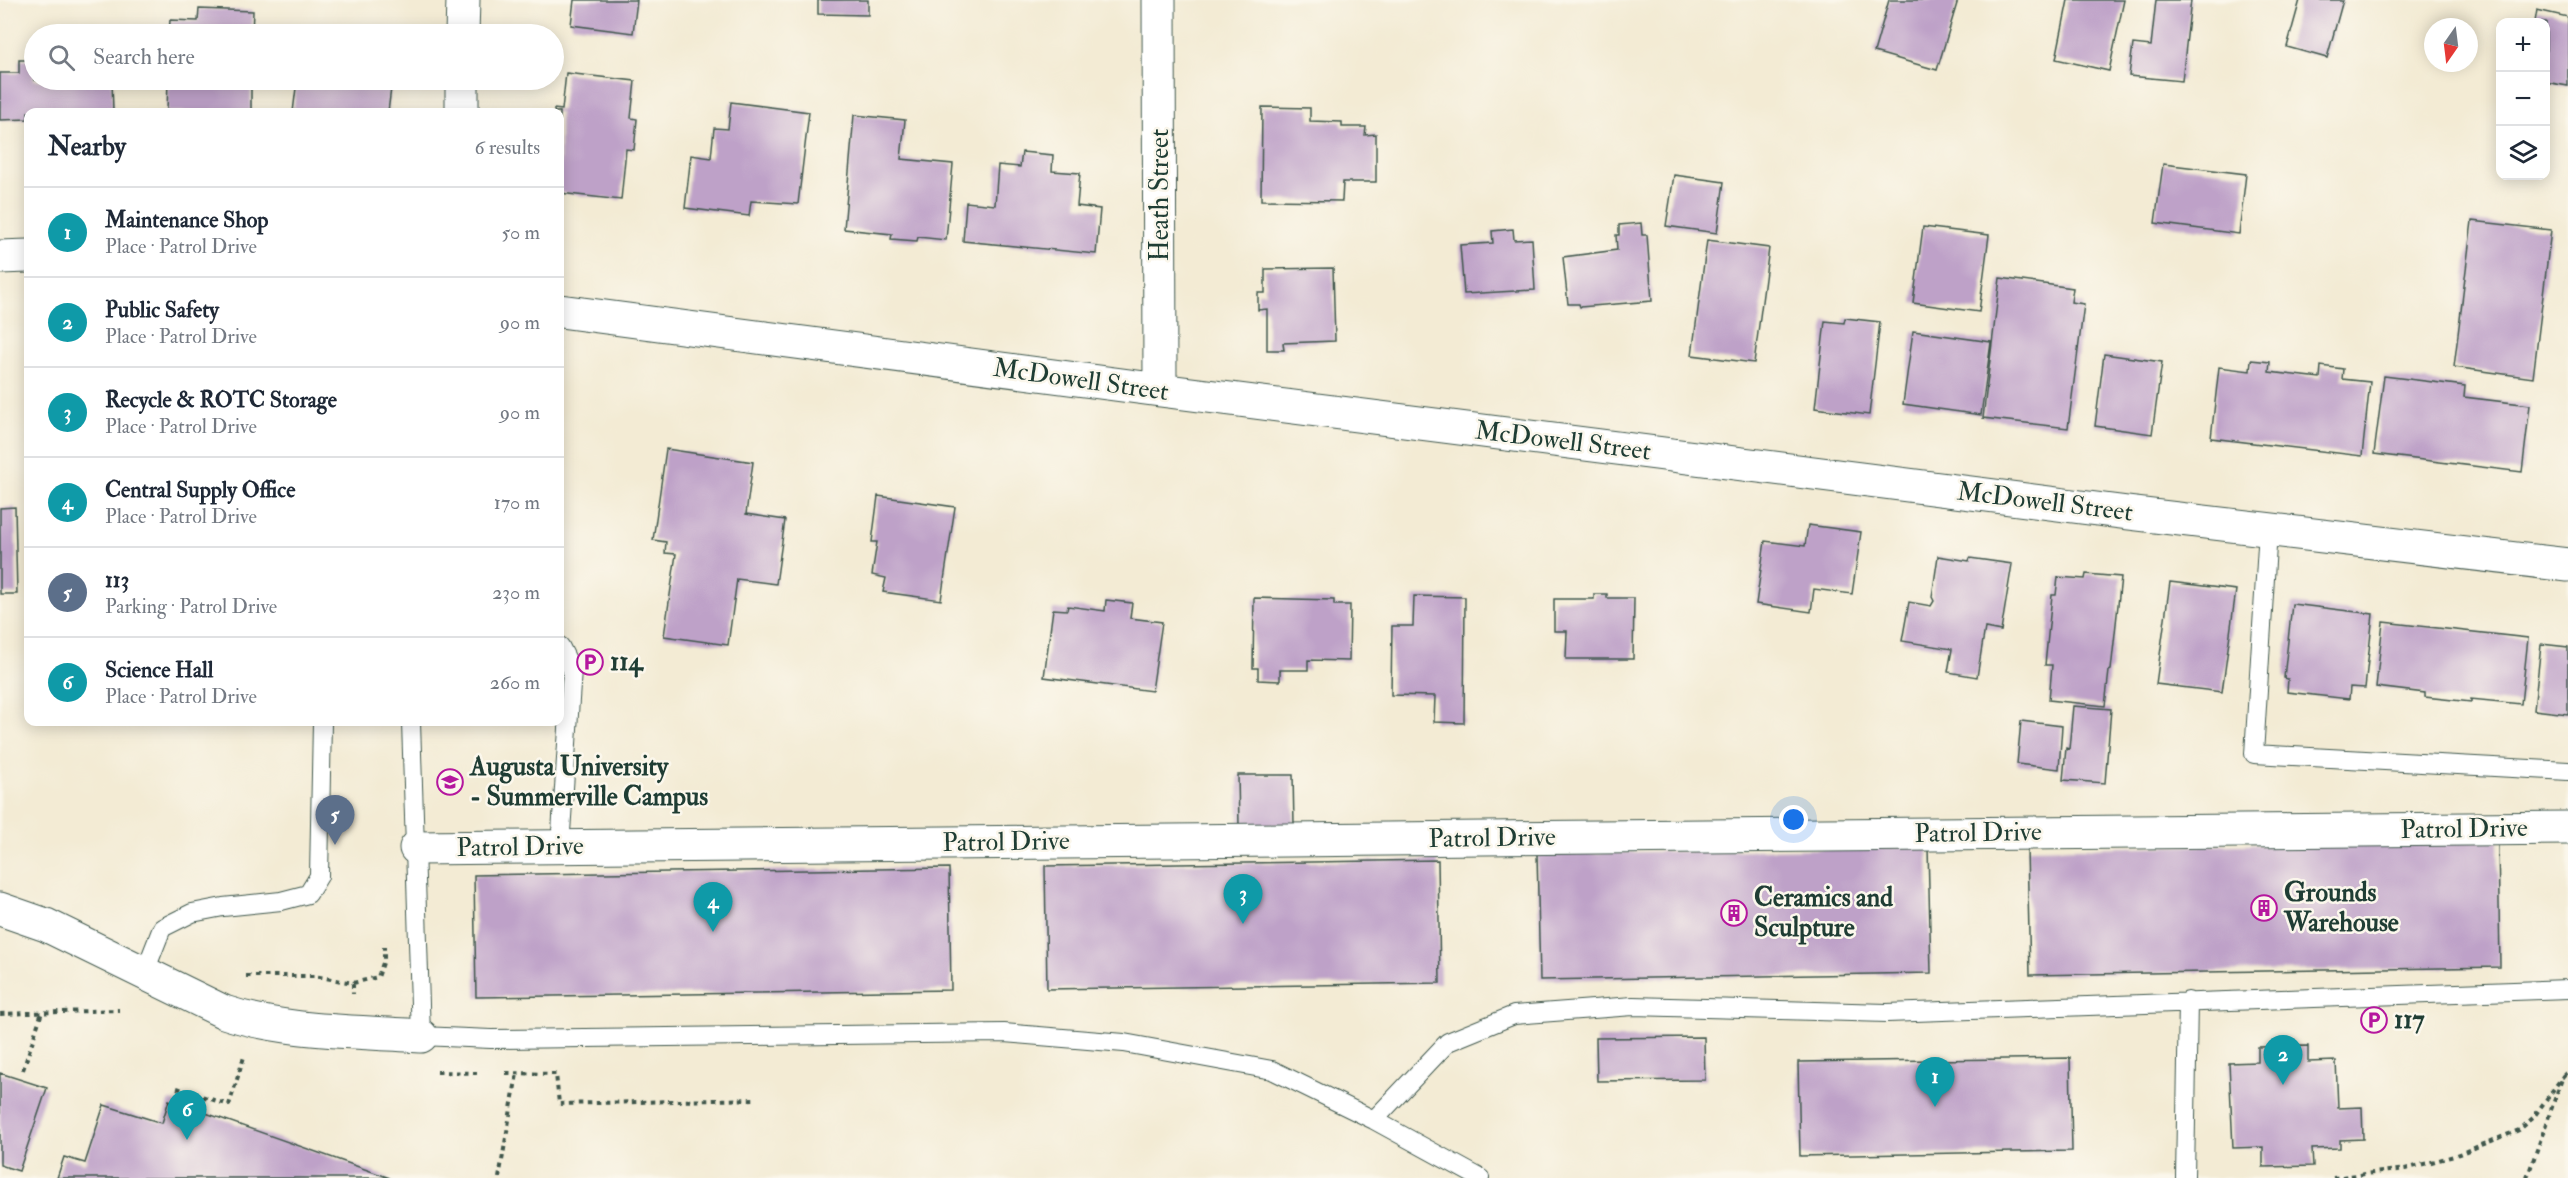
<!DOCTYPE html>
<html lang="en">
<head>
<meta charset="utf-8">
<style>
  :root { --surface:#fff; --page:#f6f6f7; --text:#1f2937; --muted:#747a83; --line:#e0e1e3; --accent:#b5179e }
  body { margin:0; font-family:"IM FELL Double Pica",serif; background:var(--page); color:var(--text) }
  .controls { position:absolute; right:18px; top:18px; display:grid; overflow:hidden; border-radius:12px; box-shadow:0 3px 15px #0003 }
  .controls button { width:54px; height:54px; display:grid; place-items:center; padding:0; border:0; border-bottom:2px solid var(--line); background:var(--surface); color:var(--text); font:30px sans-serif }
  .compass { position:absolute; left:2424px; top:18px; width:54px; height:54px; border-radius:50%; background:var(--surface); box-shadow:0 3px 15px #0003; rotate:194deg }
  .you { position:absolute; left:1794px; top:820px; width:21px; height:21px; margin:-15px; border:4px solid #fff; border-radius:50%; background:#1a73e8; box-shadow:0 0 0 9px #1a73e833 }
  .badge { display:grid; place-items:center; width:39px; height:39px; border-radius:50%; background:var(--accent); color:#fff; font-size:20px; font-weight:700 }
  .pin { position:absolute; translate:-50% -50px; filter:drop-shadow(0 2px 3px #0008) }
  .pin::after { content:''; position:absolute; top:32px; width:21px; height:18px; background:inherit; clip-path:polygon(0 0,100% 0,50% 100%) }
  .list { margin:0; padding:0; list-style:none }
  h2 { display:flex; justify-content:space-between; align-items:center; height:78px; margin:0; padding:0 24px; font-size:26px }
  h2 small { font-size:20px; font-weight:400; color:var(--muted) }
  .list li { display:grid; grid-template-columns:39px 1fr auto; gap:18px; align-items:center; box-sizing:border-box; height:90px; padding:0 24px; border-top:2px solid var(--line) }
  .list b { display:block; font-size:22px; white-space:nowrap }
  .list p { margin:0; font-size:20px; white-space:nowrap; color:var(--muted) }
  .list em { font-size:20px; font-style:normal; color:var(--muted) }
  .icon { flex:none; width:33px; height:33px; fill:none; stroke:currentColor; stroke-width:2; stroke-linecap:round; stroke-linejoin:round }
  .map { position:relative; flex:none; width:2568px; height:1178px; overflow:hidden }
  .search { position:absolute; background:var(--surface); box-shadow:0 3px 15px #0003; left:24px; top:24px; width:540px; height:66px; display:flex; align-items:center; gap:15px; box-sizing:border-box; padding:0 21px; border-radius:33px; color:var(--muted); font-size:22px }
  .panel { position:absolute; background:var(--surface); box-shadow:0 3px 15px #0003; left:24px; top:108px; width:540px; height:618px; border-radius:12px }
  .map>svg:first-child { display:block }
  .building { fill:#bea1c8 }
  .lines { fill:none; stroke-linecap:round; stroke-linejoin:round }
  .service-casing { stroke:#3f574c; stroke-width:20 }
  .minor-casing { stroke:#3f574c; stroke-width:35 }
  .path { stroke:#3f574c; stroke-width:4; stroke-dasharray:4.5 4.5; stroke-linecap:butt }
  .service { stroke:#fff; stroke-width:18 }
  .minor { stroke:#fff; stroke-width:33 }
  .labels { text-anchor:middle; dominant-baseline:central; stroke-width:5; stroke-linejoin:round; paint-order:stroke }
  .street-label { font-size:26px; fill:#1f3d34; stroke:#fbf7ec }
  .poi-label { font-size:26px; font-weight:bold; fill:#1f3d34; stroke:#fbf7ec; text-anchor:start }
</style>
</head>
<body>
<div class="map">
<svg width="2568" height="1178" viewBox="0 0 2568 1178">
  <rect width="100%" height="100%" fill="#fbf7ec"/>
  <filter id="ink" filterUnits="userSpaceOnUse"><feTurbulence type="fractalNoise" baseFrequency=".0167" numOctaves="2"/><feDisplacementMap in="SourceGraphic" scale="12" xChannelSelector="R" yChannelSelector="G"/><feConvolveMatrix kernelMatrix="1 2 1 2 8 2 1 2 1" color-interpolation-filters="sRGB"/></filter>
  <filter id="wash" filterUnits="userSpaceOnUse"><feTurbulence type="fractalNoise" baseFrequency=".008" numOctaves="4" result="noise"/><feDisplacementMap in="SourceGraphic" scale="24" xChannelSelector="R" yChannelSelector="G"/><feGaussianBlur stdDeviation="1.35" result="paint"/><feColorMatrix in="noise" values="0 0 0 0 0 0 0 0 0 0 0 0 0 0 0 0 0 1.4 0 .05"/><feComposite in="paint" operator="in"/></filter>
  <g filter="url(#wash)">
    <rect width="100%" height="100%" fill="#f3ebd4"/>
    <g id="blocks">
      <path class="building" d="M574 0H637L633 33 571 25Z
        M818 0H868V15L818 14Z
        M1889 0H1958L1937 70 1874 52Z
        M2068 0H2124L2109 71 2056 59Z
        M2156 0H2191L2182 81 2129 76 2133 44 2151 46Z
        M2300 0H2343L2327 58 2287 47Z
        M199 9 253 11 252 34H169L170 20 198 21Z
        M2537 10 2568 17V86L2546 82V22H2535Z
        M19 60H34V80H112L113 112H28V119L0 120V73H19Z
        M566 73 635 81 631 118 637 119 634 150 626 149 621 200 560 193V112H554V109L562 110Z
        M168 80H251V112H167Z
        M297 80H392L388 112H293Z
        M731 102 809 112 798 204 751 201 749 216 685 208 691 155 711 158 714 128 728 129Z
        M1262 107 1310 108V121L1342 122V127H1366L1365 135 1376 134V182H1343L1342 201 1261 200Z
        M854 115 905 120 901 159 953 164 946 240 918 237 917 241 891 239 892 234 844 229Z
        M1022 152 1053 155 1052 171 1080 173 1077 206 1100 209 1096 254 963 241 966 202 995 205 998 165 1020 167Z
        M2163 164 2246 174 2239 234 2155 223Z
        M1674 175 1724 182 1717 233 1666 226Z
        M2472 221 2551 230 2533 378 2454 367Z
        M1641 223 1642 235H1647L1652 301 1580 307 1579 304H1568L1563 257 1617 250 1616 235H1619V225Z
        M1923 227 1989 235 1979 312 1913 303Z
        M1513 229 1514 240 1532 239 1535 290 1464 294 1460 245 1493 243 1492 231Z
        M1707 240 1769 248 1754 363 1692 355Z
        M1333 268 1335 341 1283 343 1284 350H1267V309L1258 310V293H1265V269Z
        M2000 278 2073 288 2071 302 2084 304 2068 428 1983 418Z
        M1845 318 1880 322 1869 415 1815 408 1825 321 1844 323Z
        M1913 331 1991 342 1981 415 1903 404Z
        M2104 354 2162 362 2152 434 2095 426Z
        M2251 360 2270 362 2269 372 2320 378 2321 366 2343 369 2342 379 2370 382 2362 456 2211 438 2219 367 2250 371Z
        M2384 376 2465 386 2464 397 2530 405 2522 472 2374 454Z
        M666 449 753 462 746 514 785 520 776 584 737 579 728 645 664 636 676 554 665 553 666 542 653 540Z
        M878 496 955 507 941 600 883 592 886 578 872 575 877 542H872Z
        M15 507 17 594H0V508Z
        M1808 525 1861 532 1852 594 1814 589 1811 612 1756 604 1765 541 1805 546Z
        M1938 556 1969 561 1970 558 2012 564 2001 631 1985 628 1977 677 1948 672 1952 649 1902 641 1909 602 1931 606 1934 601 1932 597Z
        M2086 574 2121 577 2111 670 2109 671 2105 706 2049 700 2052 665H2045L2052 595H2056L2058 577 2085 579Z
        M2170 582 2236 590 2222 692 2156 684Z
        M1594 594H1607V598H1634L1633 659H1566L1567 631H1554V599H1594Z
        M1414 596 1465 597 1464 723 1434 722 1435 696 1391 695 1392 626H1413Z
        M1254 598 1334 600V605H1350L1349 661 1308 660V670H1280V681L1258 680V668H1253Z
        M1106 600 1132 603 1130 618 1162 622 1152 691 1044 677 1053 609 1067 610 1068 606 1105 611Z
        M2292 604 2373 614 2365 688 2350 687 2349 699 2287 692 2288 679 2284 678Z
        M2383 622 2528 638 2521 704 2471 699V702L2425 697V693L2376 687Z
        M2541 644 2568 647V714L2534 710Z
        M2073 706 2111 709 2105 783 2063 780 2066 748 2069 749Z
        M2021 721 2062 726 2059 769 2017 764Z
        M1238 775H1293L1294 825 1239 826Z
        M2498 840 2500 967 2030 975 2027 849Z
        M1928 847 1931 973 1540 980 1537 854Z
        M1438 860 1440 983 1047 989 1045 866Z
        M949 868 951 990 476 997 474 875Z
        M1704 1037 1705 1080 1597 1081 1596 1038Z
        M2308 1046V1062L2336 1061 2338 1108 2362 1107 2363 1139 2340 1140V1148L2312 1149 2313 1166 2263 1167V1147L2233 1148 2229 1063 2258 1062V1047Z
        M2070 1058 2072 1151 1800 1156 1798 1062Z
        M0 1073 47 1088 19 1171 0 1165Z
        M169 1100 390 1178H57L64 1157 85 1163 104 1105 162 1123Z"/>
    </g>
  </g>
  <g filter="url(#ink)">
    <use href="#blocks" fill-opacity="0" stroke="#3f574c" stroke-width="1.5"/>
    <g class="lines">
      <g class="service-casing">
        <path id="service" d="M2268 530 2254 754 2568 771
          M560 646 572 670 560 847
          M411 722 421 1036 491 1039 1004 1033 1124 1043 1272 1070 1374 1120 1480 1178
          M144 974 162 928 192 913 223 907 281 901 308 894 319 876 322 722
          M1374 1120 1448 1042 1514 1015 1633 1006 1887 1013 2568 989
          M2185 1178 2188 1001"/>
      </g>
      <g class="minor-casing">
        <path id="minor" d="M1159 0 1160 390
          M462 34 463 0
          M462 112V80
          M0 257 28 256
          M560 311 1160 390 2128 513 2568 565
          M416 848 2568 828
          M0 909 46 925 224 1012C287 1033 356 1031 421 1036"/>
      </g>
      <path class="path" d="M246 976H314L353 983V994
        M353 983 378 977 384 960V947
        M0 1014 119 1010
        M23 1070 42 1012
        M437 1072 477 1073
        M506 1073 556 1074 559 1104 756 1099
        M177 1088 229 1105 244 1057
        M499 1178 517 1074
        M2333 1178 2405 1169 2454 1156 2519 1130 2533 1118 2563 1076
        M2527 1178 2563 1076 2568 1071"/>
      <use href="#service" class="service"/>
      <use href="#minor" class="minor"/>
    </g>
  </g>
  <defs>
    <g id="parking-ring" transform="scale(1.35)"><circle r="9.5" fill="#fbf7ec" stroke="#b5179e" stroke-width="1.5"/><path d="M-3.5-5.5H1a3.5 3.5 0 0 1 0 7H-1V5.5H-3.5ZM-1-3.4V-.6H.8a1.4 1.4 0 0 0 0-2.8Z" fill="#b5179e"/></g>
    <g id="university-ring" transform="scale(1.35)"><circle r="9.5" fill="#fbf7ec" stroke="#b5179e" stroke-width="1.5"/><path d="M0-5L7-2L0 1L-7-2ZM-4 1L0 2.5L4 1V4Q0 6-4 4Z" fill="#b5179e"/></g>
    <g id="building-ring" transform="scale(1.35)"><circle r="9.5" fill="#fbf7ec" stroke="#b5179e" stroke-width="1.5"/><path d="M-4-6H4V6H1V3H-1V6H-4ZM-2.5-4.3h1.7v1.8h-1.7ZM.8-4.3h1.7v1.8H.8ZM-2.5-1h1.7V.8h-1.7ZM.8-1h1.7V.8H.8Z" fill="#b5179e"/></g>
  </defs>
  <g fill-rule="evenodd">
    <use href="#parking-ring" x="590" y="662"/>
    <use href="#university-ring" x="450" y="782"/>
    <use href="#building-ring" x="2264" y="908"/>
    <use href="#building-ring" x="1734" y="913"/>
    <use href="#parking-ring" x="2374" y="1020"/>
  </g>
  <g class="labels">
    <g class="street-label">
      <text transform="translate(1160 195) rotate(-90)">Heath Street</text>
      <text transform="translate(1081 380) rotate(8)">McDowell Street</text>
      <text transform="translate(1563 441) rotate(7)">McDowell Street</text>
      <text transform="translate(2045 502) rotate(7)">McDowell Street</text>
      <text transform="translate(2464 829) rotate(-1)">Patrol Drive</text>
      <text transform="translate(1978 833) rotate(-1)">Patrol Drive</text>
      <text transform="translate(1492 838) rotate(-1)">Patrol Drive</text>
      <text transform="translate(1006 842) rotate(-1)">Patrol Drive</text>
      <text transform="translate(520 847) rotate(-1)">Patrol Drive</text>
    </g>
    <g class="poi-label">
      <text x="610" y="662">114</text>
      <text x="470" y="767">Augusta University<tspan x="470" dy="30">- Summerville Campus</tspan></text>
      <text x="2284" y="893">Grounds<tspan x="2284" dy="30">Warehouse</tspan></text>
      <text x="1754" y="898">Ceramics and<tspan x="1754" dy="30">Sculpture</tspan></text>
      <text x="2394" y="1020">117</text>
    </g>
  </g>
</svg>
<div class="controls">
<button>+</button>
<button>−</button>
<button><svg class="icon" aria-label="layers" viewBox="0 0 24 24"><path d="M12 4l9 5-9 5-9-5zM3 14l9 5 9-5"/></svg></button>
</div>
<svg class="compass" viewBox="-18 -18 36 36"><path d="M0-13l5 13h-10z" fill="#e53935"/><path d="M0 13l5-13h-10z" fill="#747a83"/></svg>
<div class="you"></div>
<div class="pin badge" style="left:1935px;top:1107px;background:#0f9aa8">1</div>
<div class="pin badge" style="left:2283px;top:1085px;background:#0f9aa8">2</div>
<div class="pin badge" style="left:1243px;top:924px;background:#0f9aa8">3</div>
<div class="pin badge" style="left:713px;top:932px;background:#0f9aa8">4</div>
<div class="pin badge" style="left:335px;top:845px;background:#5c6f8a">5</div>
<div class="pin badge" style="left:187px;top:1140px;background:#0f9aa8">6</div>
<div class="search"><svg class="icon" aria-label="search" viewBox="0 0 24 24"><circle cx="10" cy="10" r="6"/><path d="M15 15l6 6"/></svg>Search here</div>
<section class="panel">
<h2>Nearby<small>6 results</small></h2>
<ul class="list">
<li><span class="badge" style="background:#0f9aa8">1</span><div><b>Maintenance Shop</b><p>Place · Patrol Drive</p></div><em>50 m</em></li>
<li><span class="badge" style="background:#0f9aa8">2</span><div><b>Public Safety</b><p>Place · Patrol Drive</p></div><em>90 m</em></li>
<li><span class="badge" style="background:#0f9aa8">3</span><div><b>Recycle &amp; ROTC Storage</b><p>Place · Patrol Drive</p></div><em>90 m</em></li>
<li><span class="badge" style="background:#0f9aa8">4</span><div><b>Central Supply Office</b><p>Place · Patrol Drive</p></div><em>170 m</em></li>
<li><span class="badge" style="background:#5c6f8a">5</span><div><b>113</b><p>Parking · Patrol Drive</p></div><em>230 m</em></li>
<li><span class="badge" style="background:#0f9aa8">6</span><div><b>Science Hall</b><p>Place · Patrol Drive</p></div><em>260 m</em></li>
</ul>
</section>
</div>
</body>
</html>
